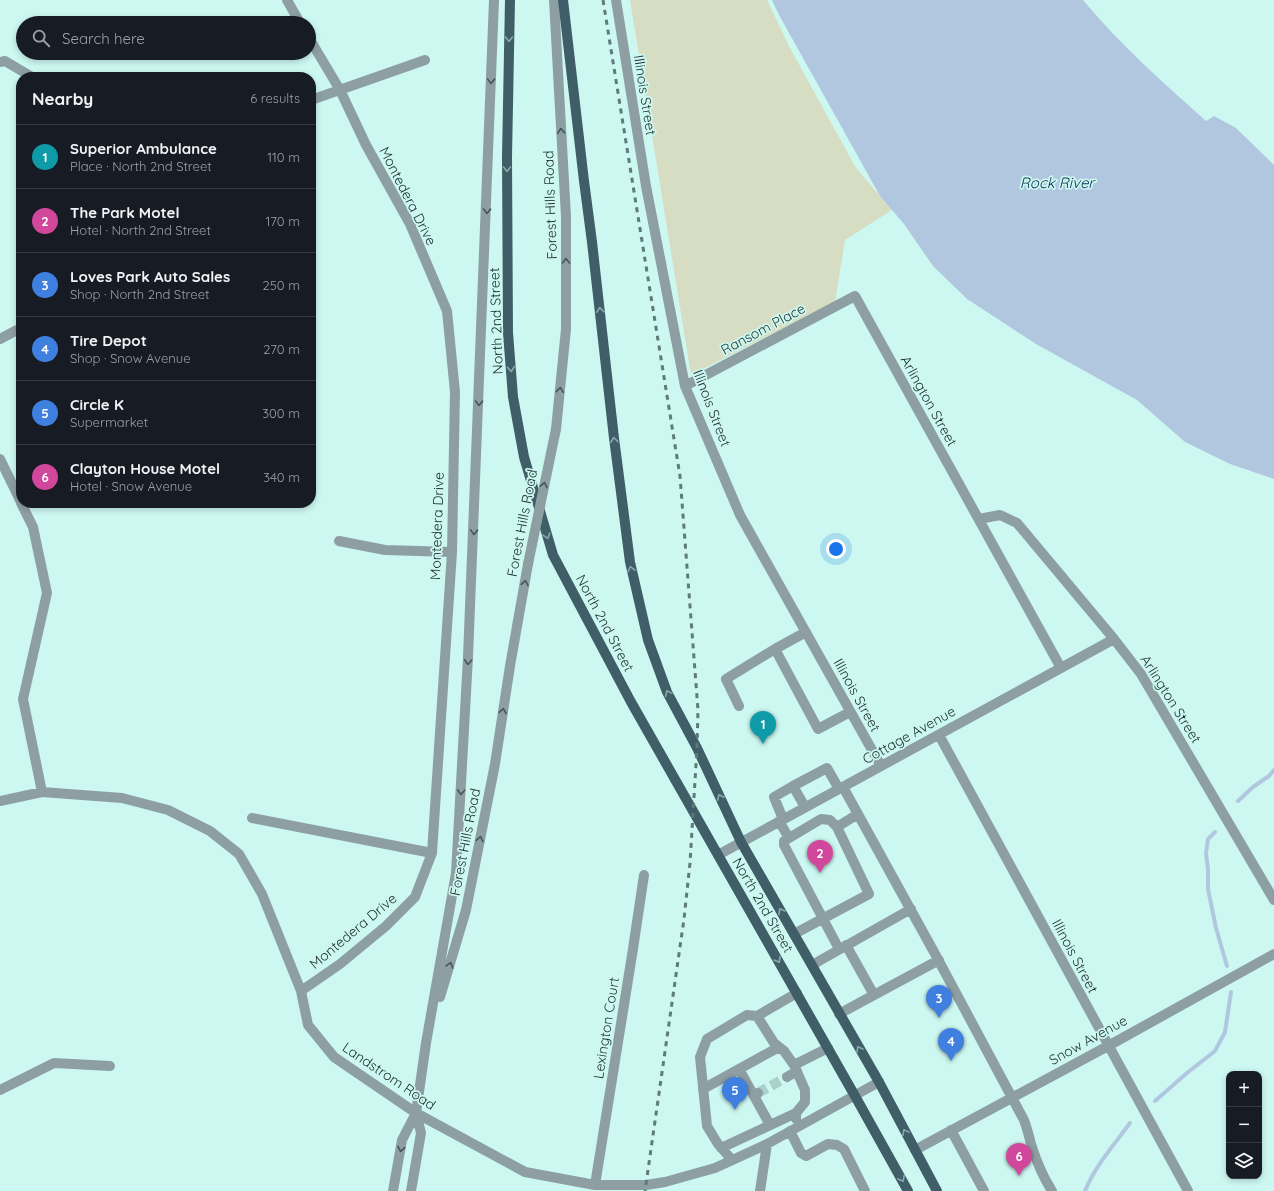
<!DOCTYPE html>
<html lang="en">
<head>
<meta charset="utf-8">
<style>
  :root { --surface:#171b24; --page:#242831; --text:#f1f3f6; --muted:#9ea1a6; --line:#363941; --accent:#2563eb }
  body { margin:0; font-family:Quicksand,sans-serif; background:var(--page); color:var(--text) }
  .controls { position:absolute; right:12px; bottom:12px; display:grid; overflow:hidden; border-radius:8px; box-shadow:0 2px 6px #0003 }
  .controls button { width:36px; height:36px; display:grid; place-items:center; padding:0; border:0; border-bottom:1px solid var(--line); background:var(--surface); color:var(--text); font:20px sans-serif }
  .you { position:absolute; left:836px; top:549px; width:14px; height:14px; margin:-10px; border:3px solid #fff; border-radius:50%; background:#1a73e8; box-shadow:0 0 0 6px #1a73e833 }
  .badge { display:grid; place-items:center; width:26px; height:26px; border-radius:50%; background:var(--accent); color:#fff; font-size:13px; font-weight:700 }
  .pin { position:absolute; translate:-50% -33px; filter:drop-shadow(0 1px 2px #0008) }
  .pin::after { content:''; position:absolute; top:21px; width:14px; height:12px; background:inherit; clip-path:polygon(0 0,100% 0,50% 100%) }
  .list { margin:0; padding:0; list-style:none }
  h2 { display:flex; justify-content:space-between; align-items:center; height:52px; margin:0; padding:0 16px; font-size:17px }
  h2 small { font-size:13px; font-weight:400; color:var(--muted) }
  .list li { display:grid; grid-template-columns:26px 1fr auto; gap:12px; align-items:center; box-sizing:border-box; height:64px; padding:0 16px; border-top:1px solid var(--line) }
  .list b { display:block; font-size:15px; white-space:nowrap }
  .list p { margin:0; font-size:13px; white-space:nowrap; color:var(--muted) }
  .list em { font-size:13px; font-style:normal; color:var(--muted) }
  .icon { flex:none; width:22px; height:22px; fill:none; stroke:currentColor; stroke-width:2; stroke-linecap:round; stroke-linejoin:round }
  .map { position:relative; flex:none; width:1274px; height:1191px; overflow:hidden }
  .search { position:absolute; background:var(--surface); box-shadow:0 2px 6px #0003; left:16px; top:16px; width:300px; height:44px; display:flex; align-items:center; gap:10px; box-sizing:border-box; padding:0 14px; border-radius:22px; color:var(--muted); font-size:15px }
  .panel { position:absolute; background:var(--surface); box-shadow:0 2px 6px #0003; left:16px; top:72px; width:300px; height:436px; border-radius:16px }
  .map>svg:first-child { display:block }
  .green { fill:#d7ddc2 }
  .water { fill:#b1c7e0 }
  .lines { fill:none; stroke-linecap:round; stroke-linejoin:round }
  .stream { stroke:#b1c7e0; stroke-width:4 }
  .minor-tunnel { stroke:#a9d0ca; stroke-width:10; stroke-dasharray:10 5; stroke-linecap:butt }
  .minor { stroke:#8e9fa4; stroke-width:10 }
  .major { stroke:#3f5e67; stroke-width:10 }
  .rail { stroke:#5f7a77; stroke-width:3; stroke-dasharray:5 5; stroke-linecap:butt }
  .minor-bridge { stroke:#8e9fa4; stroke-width:10 }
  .oneway { stroke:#86abac }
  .oneway2 { stroke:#455656 }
  .labels { text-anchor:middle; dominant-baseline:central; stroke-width:3.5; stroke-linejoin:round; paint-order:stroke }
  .street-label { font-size:14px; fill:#1d2e2c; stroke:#ccf8f1 }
  .water-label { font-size:15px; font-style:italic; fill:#0e3153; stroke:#ccf8f1 }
</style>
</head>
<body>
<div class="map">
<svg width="1274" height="1191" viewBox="0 0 1274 1191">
  <rect width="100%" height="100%" fill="#ccf8f1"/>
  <path class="green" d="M630 0H767L790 48 856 168 892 210 845 240 835 302 691 375Z"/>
  <path class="water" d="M772 0H1083C1120 45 1164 83 1206 121L1214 116 1236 128 1274 165V479L1230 464 1185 442 1137 400 1036 344 967 299 933 266 904 224 880 196 779 15Z"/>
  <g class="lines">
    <path class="stream" d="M1238 801 1253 787 1269 776 1274 770
      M1215 832 1208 839 1206 853 1208 869V889L1216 928 1227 966
      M1155 1101 1187 1073 1215 1051 1225 1032 1231 992
      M1085 1191C1095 1166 1114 1145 1130 1123"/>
    <path class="minor-tunnel" d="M758 1093 787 1077"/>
    <path class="minor" d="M287 0 300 23
      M554 0 566 217V329L556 429
      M616 0 646 186 685 386 740 515 881 766
      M0 62 5 61 32 77
      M311 100 425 60
      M0 339 17 330 21 329
      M685 386 855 296 1061 668
      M0 459 21 502
      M21 503 33 527 47 593 23 699 42 792
      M979 519 1000 515 1017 523 1114 639 1141 674 1274 900
      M339 541 385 550 452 552
      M806 632 775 649 818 729 850 712
      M739 706 726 679 775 649
      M939 735 1188 1191
      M793 786 805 807
      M843 787 934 952 1024 1120C1027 1128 1029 1136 1031 1144 1036 1160 1043 1177 1052 1191
      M0 801 42 792 122 798 168 810 210 831 239 854 262 894 301 991 308 1025 334 1057 416 1113 525 1172 595 1185H646L665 1182 715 1168 767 1144 879 1082
      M252 818 432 853
      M783 819 774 797 793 786 827 768 839 789
      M779 821 789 838
      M837 827 830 820 821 819 784 841V845L839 949
      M718 855 1114 639
      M794 934 869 894 837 827 858 814
      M846 945 874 995 939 960
      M812 965 911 909
      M301 991 340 964 386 926 415 897 432 853 452 552 455 392 447 311 410 224 366 145 340 90 309 38
      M440 997 466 910 495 764 510 666 528 564
      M839 1014 874 995
      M757 1016 797 993
      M794 1065 805 1090V1102L796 1113V1119
      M739 1069 754 1096
      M787 1077 797 1071
      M703 1089 779 1047
      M0 1090 54 1063 110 1066
      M758 1093 754 1096 770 1125
      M951 1130 984 1191
      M790 1131 801 1153 806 1156 828 1144 837 1145 844 1149 865 1191
      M721 1148 796 1113
      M915 1150 1108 1046 1274 954
      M732 1160 718 1144 707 1126 700 1057 707 1039 747 1015 757 1016 774 1043 784 1051 794 1065 828 1048
      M595 1185 633 949 644 875
      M393 1191 402 1140 416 1113 426 1043 456 873 468 657 494 0
      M411 1191 421 1133 416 1113
      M760 1191 767 1144"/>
    <path class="major" d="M510 0 507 157 508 333 513 397 524 457 553 555 631 702 855 1096 908 1191
      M563 0 584 181 592 242 614 438 630 562 648 640 667 692 697 748 741 842 879 1082 937 1191"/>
    <path class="rail" d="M603 0 680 476 698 710 697 748 690 863 684 919 645 1191"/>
    <path class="minor-bridge" d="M528 564 556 429"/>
  </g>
  <defs><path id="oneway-chevron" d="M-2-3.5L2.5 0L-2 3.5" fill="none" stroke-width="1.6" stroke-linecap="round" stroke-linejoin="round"/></defs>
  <g class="oneway">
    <use href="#oneway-chevron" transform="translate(509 39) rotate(91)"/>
    <use href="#oneway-chevron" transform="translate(507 169) rotate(90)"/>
    <use href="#oneway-chevron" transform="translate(600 310) rotate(-96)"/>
    <use href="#oneway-chevron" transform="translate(511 369) rotate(85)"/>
    <use href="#oneway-chevron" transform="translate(614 440) rotate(-97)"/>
    <use href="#oneway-chevron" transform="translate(547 536) rotate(74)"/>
    <use href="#oneway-chevron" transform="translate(631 569) rotate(-103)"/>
    <use href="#oneway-chevron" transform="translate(668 693) rotate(-114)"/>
    <use href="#oneway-chevron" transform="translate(720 797) rotate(-115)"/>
    <use href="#oneway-chevron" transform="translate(781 911) rotate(-120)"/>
    <use href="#oneway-chevron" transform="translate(778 960) rotate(60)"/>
    <use href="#oneway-chevron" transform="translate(859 1049) rotate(-120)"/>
    <use href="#oneway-chevron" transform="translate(905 1132) rotate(-118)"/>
    <use href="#oneway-chevron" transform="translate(902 1179) rotate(61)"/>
  </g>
  <g class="oneway2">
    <use href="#oneway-chevron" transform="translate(491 81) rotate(92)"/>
    <use href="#oneway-chevron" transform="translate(561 131) rotate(-93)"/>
    <use href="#oneway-chevron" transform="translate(487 211) rotate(92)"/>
    <use href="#oneway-chevron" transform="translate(566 261) rotate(-90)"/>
    <use href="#oneway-chevron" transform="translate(560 390) rotate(-84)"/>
    <use href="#oneway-chevron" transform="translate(479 403) rotate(92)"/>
    <use href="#oneway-chevron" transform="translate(544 485) rotate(-78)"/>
    <use href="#oneway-chevron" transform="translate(474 532) rotate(92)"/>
    <use href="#oneway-chevron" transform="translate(525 583) rotate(-80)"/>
    <use href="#oneway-chevron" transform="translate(468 662) rotate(93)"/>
    <use href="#oneway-chevron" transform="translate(503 711) rotate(-81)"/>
    <use href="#oneway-chevron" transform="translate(461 792) rotate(93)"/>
    <use href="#oneway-chevron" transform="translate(480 839) rotate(-79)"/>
    <use href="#oneway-chevron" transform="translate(450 965) rotate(-73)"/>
    <use href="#oneway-chevron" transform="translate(401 1149) rotate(101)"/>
  </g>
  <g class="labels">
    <g class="street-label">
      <text transform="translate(645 95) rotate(81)">Illinois Street</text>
      <text transform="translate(408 196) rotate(63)">Montedera Drive</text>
      <text transform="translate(550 205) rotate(-92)">Forest Hills Road</text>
      <text transform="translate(496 321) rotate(-92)">North 2nd Street</text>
      <text transform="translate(763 329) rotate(-28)">Ransom Place</text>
      <text transform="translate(929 401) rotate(61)">Arlington Street</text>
      <text transform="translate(712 408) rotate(69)">Illinois Street</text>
      <text transform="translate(522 523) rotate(-79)">Forest Hills Road</text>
      <text transform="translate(437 526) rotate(-88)">Montedera Drive</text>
      <text transform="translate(605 623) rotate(62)">North 2nd Street</text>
      <text transform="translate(857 695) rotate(61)">Illinois Street</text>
      <text transform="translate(1171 699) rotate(58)">Arlington Street</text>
      <text transform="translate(909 735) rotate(-29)">Cottage Avenue</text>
      <text transform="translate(465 842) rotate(-79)">Forest Hills Road</text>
      <text transform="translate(763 905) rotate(60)">North 2nd Street</text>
      <text transform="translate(353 931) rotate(-40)">Montedera Drive</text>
      <text transform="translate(1075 956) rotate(62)">Illinois Street</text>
      <text transform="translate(606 1028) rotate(-81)">Lexington Court</text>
      <text transform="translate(1088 1040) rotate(-29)">Snow Avenue</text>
      <text transform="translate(389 1076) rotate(34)">Landstrom Road</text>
    </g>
    <g class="water-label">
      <text x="1057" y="182">Rock River</text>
    </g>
  </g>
</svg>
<div class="controls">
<button>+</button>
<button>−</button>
<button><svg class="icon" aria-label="layers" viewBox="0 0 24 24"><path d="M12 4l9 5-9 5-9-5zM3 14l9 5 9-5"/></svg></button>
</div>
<div class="you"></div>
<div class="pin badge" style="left:763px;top:744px;background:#0f9aa8">1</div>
<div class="pin badge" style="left:820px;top:873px;background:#d1479c">2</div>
<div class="pin badge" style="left:939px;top:1018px;background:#3f7fe0">3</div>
<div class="pin badge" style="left:951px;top:1061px;background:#3f7fe0">4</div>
<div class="pin badge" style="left:735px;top:1110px;background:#3f7fe0">5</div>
<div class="pin badge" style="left:1019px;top:1176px;background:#d1479c">6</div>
<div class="search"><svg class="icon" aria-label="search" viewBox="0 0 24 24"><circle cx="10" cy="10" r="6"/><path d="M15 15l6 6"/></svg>Search here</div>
<section class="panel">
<h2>Nearby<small>6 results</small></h2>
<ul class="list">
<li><span class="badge" style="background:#0f9aa8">1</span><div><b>Superior Ambulance</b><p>Place · North 2nd Street</p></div><em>110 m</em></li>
<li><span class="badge" style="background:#d1479c">2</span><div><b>The Park Motel</b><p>Hotel · North 2nd Street</p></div><em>170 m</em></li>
<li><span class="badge" style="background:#3f7fe0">3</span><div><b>Loves Park Auto Sales</b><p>Shop · North 2nd Street</p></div><em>250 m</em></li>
<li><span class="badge" style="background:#3f7fe0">4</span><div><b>Tire Depot</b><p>Shop · Snow Avenue</p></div><em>270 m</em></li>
<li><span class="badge" style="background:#3f7fe0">5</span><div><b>Circle K</b><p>Supermarket</p></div><em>300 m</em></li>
<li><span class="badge" style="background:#d1479c">6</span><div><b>Clayton House Motel</b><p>Hotel · Snow Avenue</p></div><em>340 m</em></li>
</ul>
</section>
</div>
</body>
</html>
